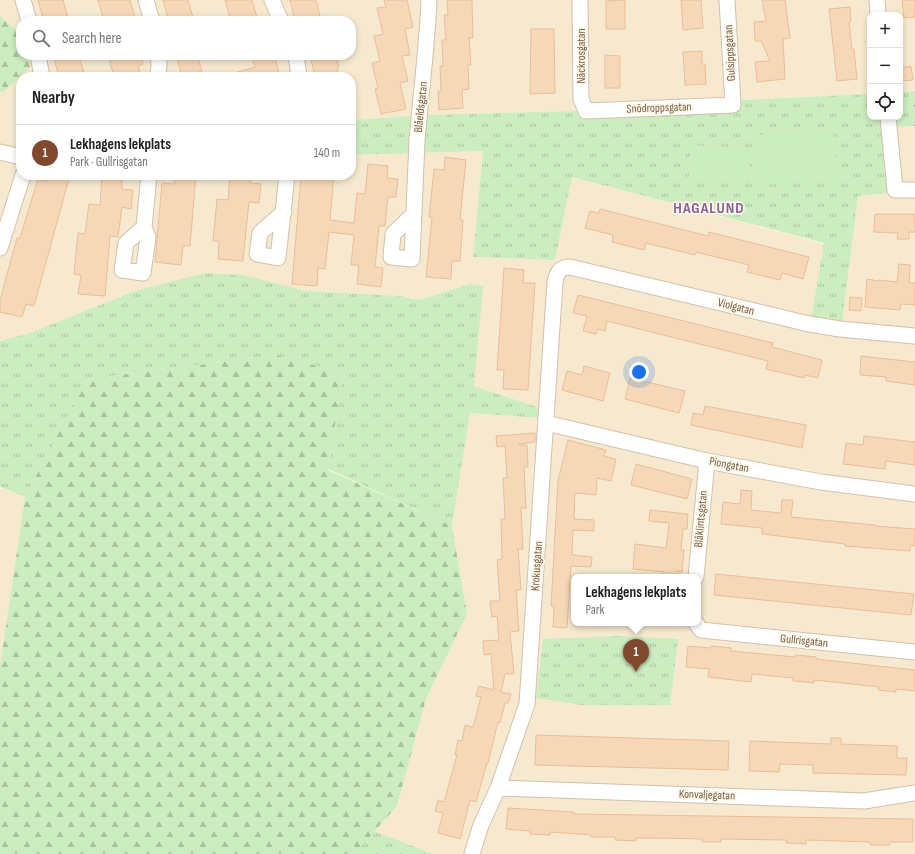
<!DOCTYPE html>
<html lang="en">
<head>
<meta charset="utf-8">
<style>
  :root { --surface:#fff; --page:#f6f6f6; --text:#222; --muted:#767676; --line:#e0e0e0; --accent:#80492e }
  body { margin:0; font-family:"Sofia Sans Condensed",sans-serif; background:var(--page); color:var(--text) }
  .controls { position:absolute; right:12px; top:12px; display:grid; overflow:hidden; border-radius:8px; box-shadow:0 2px 6px #0003 }
  .controls button { width:36px; height:36px; display:grid; place-items:center; padding:0; border:0; border-bottom:1px solid var(--line); background:var(--surface); color:var(--text); font:20px sans-serif }
  .you { position:absolute; left:639px; top:372px; width:14px; height:14px; margin:-10px; border:3px solid #fff; border-radius:50%; background:#1a73e8; box-shadow:0 0 0 6px #1a73e833 }
  .badge { display:grid; place-items:center; width:26px; height:26px; border-radius:50%; background:var(--accent); color:#fff; font-size:13px; font-weight:700 }
  .pin { position:absolute; translate:-50% -33px; filter:drop-shadow(0 1px 2px #0008) }
  .pin::after { content:''; position:absolute; top:21px; width:14px; height:12px; background:inherit; clip-path:polygon(0 0,100% 0,50% 100%) }
  .popup { position:absolute; left:571px; top:574px; width:130px; height:52px; box-sizing:border-box; display:grid; place-content:center; border-radius:8px; background:var(--surface); filter:drop-shadow(0 1px 3px #0005); font-size:13px; white-space:nowrap; color:var(--muted) }
  .popup b { font-size:15px; color:var(--text) }
  .popup::after { content:''; position:absolute; left:50%; top:100%; margin-left:-8px; border:8px solid transparent; border-top-color:var(--surface) }
  .list { margin:0; padding:0; list-style:none }
  h2 { display:flex; justify-content:space-between; align-items:center; height:52px; margin:0; padding:0 16px; font-size:17px }
  h2 small { font-size:13px; font-weight:400; color:var(--muted) }
  .list li { display:grid; grid-template-columns:26px 1fr auto; gap:12px; align-items:center; box-sizing:border-box; height:56px; padding:0 16px; border-top:1px solid var(--line) }
  .list b { display:block; font-size:15px; white-space:nowrap }
  .list p { margin:0; font-size:13px; white-space:nowrap; color:var(--muted) }
  .list em { font-size:13px; font-style:normal; color:var(--muted) }
  .icon { flex:none; width:22px; height:22px; fill:none; stroke:currentColor; stroke-width:2; stroke-linecap:round; stroke-linejoin:round }
  .map { position:relative; flex:none; width:915px; height:854px; overflow:hidden }
  .search { position:absolute; background:var(--surface); box-shadow:0 2px 6px #0003; left:16px; top:16px; width:340px; height:44px; display:flex; align-items:center; gap:10px; box-sizing:border-box; padding:0 14px; border-radius:16px; color:var(--muted); font-size:15px }
  .panel { position:absolute; background:var(--surface); box-shadow:0 2px 6px #0003; left:16px; top:72px; width:340px; height:108px; border-radius:16px }
  .map>svg:first-child { display:block }
  .residential { fill:#f6e9cf; fill-rule:evenodd }
  .grass { fill:url(#grass-tufts) }
  .forest { fill:url(#forest-firs) }
  .pitch { fill:#ccedbf }
  .building { fill:#f6d7b7; stroke:#eabf96 }
  .lines { fill:none; stroke-linecap:round; stroke-linejoin:round }
  .street-casing { stroke:#d2c1aa; stroke-width:17 }
  .street { stroke:#fff; stroke-width:15 }
  .labels { text-anchor:middle; dominant-baseline:central; stroke-width:3.5; stroke-linejoin:round; paint-order:stroke }
  .street-label { font-size:12px; fill:#785d46; stroke:#fff9ea }
  .district-label { font-size:16px; font-weight:bold; letter-spacing:1px; fill:#8f619c; stroke:#fff9ea }
</style>
</head>
<body>
<div class="map">
<svg width="915" height="854" viewBox="0 0 915 854">
  <defs>
    <pattern id="grass-tufts" width="24" height="20" patternUnits="userSpaceOnUse"><rect width="24" height="20" fill="#ccedbf"/><path d="M3 7l-1-3M5 7V3M7 7l1-3M15 17l-1-3M17 17v-4M19 17l1-3" fill="none" stroke="#aac39d"/></pattern>
    <pattern id="forest-firs" width="22" height="20" patternUnits="userSpaceOnUse"><rect width="22" height="20" fill="#ccedbf"/><path d="M5 1l3.5 6h-7zM16 11l3.5 6h-7z" fill="#aac39d"/></pattern>
  </defs>
  <rect width="100%" height="100%" fill="#fef6e2"/>
  <path class="residential" d="M0 0H915V91L900 92V15H870V94L740 100 577 111 428 115 351 120V77H21V175H351V155L483 151 473 257 555 260 572 177 824 244 811 319 842 323 858 196 884 128 915 126V854H433L374 831 397 806 426 699 467 614 452 526 470 413 540 418 537 407 474 386 470 284 419 300 400 296 307 291 243 275 0 341ZM21 21H351V55H21ZM574 577H698V623H574Z
    M0 488 25 497 0 666Z"/>
  <path class="grass" d="M915 91V126L884 128 888 193 858 196 842 323 811 319 824 243 572 177 555 260 473 257 483 151 351 155V120L428 115 577 111 740 100 870 94V117H900V92Z
    M205 273 243 275 307 291 400 296 419 300 470 284 483 286 474 386 537 407 541 418 470 413 452 526 328 469 343 373 277 355 88 379 25 497 0 487V341L33 332 135 291Z
    M618 636 678 639 670 705H581L536 698 543 639Z
    M374 831 433 854H354Z"/>
  <path class="forest" d="M0 16 20 34 21 55H26L30 67 3 92H0Z
    M277 355 343 373 328 470 452 526 467 614 426 699 397 806 354 854H0V666L25 497 87 379Z"/>
  <path class="pitch" d="M833 130 838 181 758 185 755 135Z
    M690 145 750 148 749 182 689 177Z"/>
  <path class="building" d="M38 0H63L69 21H44Z
    M98 0H130L136 21H104Z
    M163 0H188L194 21H169Z
    M225 0H252L258 21H231Z
    M290 0H316L321 21H295Z
    M384 0H407L413 27 405 29 410 55 402 56 408 81 400 83 406 109 381 114 375 89 378 88 372 63 380 61 374 36 383 34 377 8 386 7Z
    M447 0H472L473 38H469L471 65H468L469 89 462 90 463 108 439 110 438 91H441L440 66H443L442 40H446L444 15H448Z
    M625 0V29H606V1Z
    M681 0H701L703 28 683 30Z
    M762 0H785L790 38 783 39 785 79 757 82 755 62 770 61 761 41H755L754 22 766 21Z
    M902 0H915V17L904 18Z
    M850 7 851 22H849L852 50 854 49 857 79 837 81 829 9Z
    M531 29H554L555 93 530 94Z
    M702 51V64H705L706 84 685 85 683 52Z
    M53 55H79L85 77H59Z
    M108 55H141L143 64 138 66 141 77H114Z
    M176 55H197L202 71 195 73 196 77H182Z
    M251 55H274L280 77H231V74L255 67Z
    M310 55H336L339 67 337 68 339 77H315Z
    M605 55 620 56V88H605Z
    M911 66 913 80 900 81V68Z
    M445 157 466 160 460 220H463L460 261H452L451 279 426 277 432 217H429L434 169 444 170Z
    M368 164 388 166 387 178 398 179 396 197H388L385 226H379L375 267 383 268 381 287 357 284 359 265H351L354 235 329 232 325 269 318 268 317 286 292 284 301 176 312 177 313 175H334L330 220 354 223 357 193 365 194Z
    M49 175H70L34 306 26 304 22 317 0 312V300L17 238H20L38 179 47 181Z
    M102 175 122 178V189L133 190 131 209 122 207 118 237 110 236 105 296 78 294 81 275 74 274 78 233 85 234 89 204 100 205Z
    M175 175H196L190 246H183L181 265 155 262 162 183 174 184Z
    M230 175H251L250 183 261 184 259 203 249 202 243 261 218 259 219 241H213L217 199 228 200Z
    M600 209 708 236 709 232 809 257 803 279 782 273 780 280 747 272 749 265 696 252 695 255 646 243 644 250 612 242 613 235 585 228 590 211 599 213Z
    M875 214H915V232H909V239H897L898 233 874 232Z
    M899 264 910 265 909 282 915 283V305L901 304 900 310 865 307 867 279 879 281V280L897 282Z
    M504 268 524 270 523 283H535L528 390 503 389 504 370H497Z
    M578 295 773 343 772 347 822 360 818 378 805 375 804 378 766 369 768 361 607 321 605 331 598 329 596 334 583 331 587 316 573 313Z
    M850 297 862 298 861 311 849 310Z
    M861 356 915 362V385L886 381V377L860 375Z
    M584 366 610 373 603 401 562 390 567 371 582 375Z
    M630 378 685 391 679 413 625 399Z
    M705 406 806 425 802 448 691 425 693 413 703 415Z
    M535 433V442L519 444V445H527L528 467H524L526 508H521L523 549H518L521 590H516L519 631 510 632 514 674H505L501 692 511 694 508 703H505L500 723 498 722 488 763H487L476 802 470 800 460 839 438 833 443 813 435 811 438 800 444 802 457 755H455L458 740 462 741 465 725 473 727 481 697 476 696 479 686 494 690 491 654 484 655 483 641 499 640 497 616 492 617 490 601H500L497 560 502 559 501 519H505L503 478H507L505 446 497 447 496 436Z
    M864 436 915 442V465L886 461 885 469 843 464 846 443 863 445Z
    M568 440 606 450 604 456 616 459 611 481 597 478 596 495 575 493 574 519 594 520V531L573 530 572 555 592 557 591 567 571 566 567 628 553 627 554 606H551L558 481Z
    M636 464 692 479 687 499 631 485Z
    M741 490 752 491 751 510 781 513 782 500H793L791 517 875 525V526L915 529V546L911 545 910 551 845 546V544L762 534V528L721 524 723 502 740 504Z
    M650 510 688 514 687 529H683L681 550H684L682 572 678 571V577H663L664 572 633 569 635 544 666 548 669 523 649 521Z
    M716 574 914 594 911 615 714 595Z
    M688 646 711 648V646L722 647 731 648V651L795 657 796 655 816 657V659L915 670V691L896 689V692L878 690 879 687 814 680V683L804 682 793 681V678L752 674 751 682 708 677 709 669 686 667Z
    M536 735 729 741 728 770 535 765Z
    M831 738H841V744L897 746V758H907L906 775 813 773V765L780 764 779 772 749 771 750 741 831 744Z
    M508 808 574 812V814L913 819V842H890V845H870V842L806 840V844L786 843V840L721 839V842H702V839L659 838H636V841L615 840V837H591V835L550 832V835L530 834V831L506 829Z"/>
  <g class="lines">
    <g class="street-casing">
      <path id="street" d="M23 0 29 21
        M146 0 152 21
        M272 0 281 21
        M580 0 581 99 586 111 733 105 727 0
        M877 0 878 15
        M38 55 42 77
        M158 55 159 65 158 77
        M295 55 297 62 299 77
        M888 117 895 190H915
        M0 152 21 157
        M284 212 260 233 257 254 278 258 287 175
        M414 214 393 234 391 257 412 259C414 219 415 179 417 140 421 93 427 47 429 0
        M144 227 126 243 122 270 143 273 148 237 144 227 149 175
        M0 248 23 175
        M546 423 707 461 821 482 915 494
        M696 577 707 461
        M696 623 701 630 915 652
        M498 788 864 801 915 793
        M472 854 481 825 498 788 527 704 555 282C557 272 560 267 570 267L809 324 840 329 915 336"/>
    </g>
    <use href="#street" class="street"/>
  </g>
  <g class="labels">
    <g class="street-label">
      <text transform="translate(730 53) rotate(-93)">Gulsippsgatan</text>
      <text transform="translate(581 56) rotate(-90)">Näckrosgatan</text>
      <text transform="translate(421 107) rotate(-84)">Blåeldsgatan</text>
      <text transform="translate(659 108) rotate(-2)">Snödroppsgatan</text>
      <text transform="translate(736 307) rotate(14)">Violgatan</text>
      <text transform="translate(729 465) rotate(11)">Piongatan</text>
      <text transform="translate(701 519) rotate(-85)">Blåklintsgatan</text>
      <text transform="translate(537 566) rotate(-86)">Krokusgatan</text>
      <text transform="translate(804 641) rotate(6)">Gullrisgatan</text>
      <text transform="translate(707 795) rotate(2)">Konvaljegatan</text>
    </g>
    <g class="district-label">
      <text x="709" y="208">HAGALUND</text>
    </g>
  </g>
</svg>
<div class="controls">
<button>+</button>
<button>−</button>
<button><svg class="icon" aria-label="locate" viewBox="0 0 24 24"><circle cx="12" cy="12" r="6"/><path d="M12 2v4M12 18v4M2 12h4M18 12h4"/></svg></button>
</div>
<div class="you"></div>
<div class="pin badge" style="left:636px;top:672px">1</div>
<div class="popup"><b>Lekhagens lekplats</b>Park</div>
<div class="search"><svg class="icon" aria-label="search" viewBox="0 0 24 24"><circle cx="10" cy="10" r="6"/><path d="M15 15l6 6"/></svg>Search here</div>
<section class="panel">
<h2>Nearby<small></small></h2>
<ul class="list">
<li><span class="badge">1</span><div><b>Lekhagens lekplats</b><p>Park · Gullrisgatan</p></div><em>140 m</em></li>
</ul>
</section>
</div>
</body>
</html>
